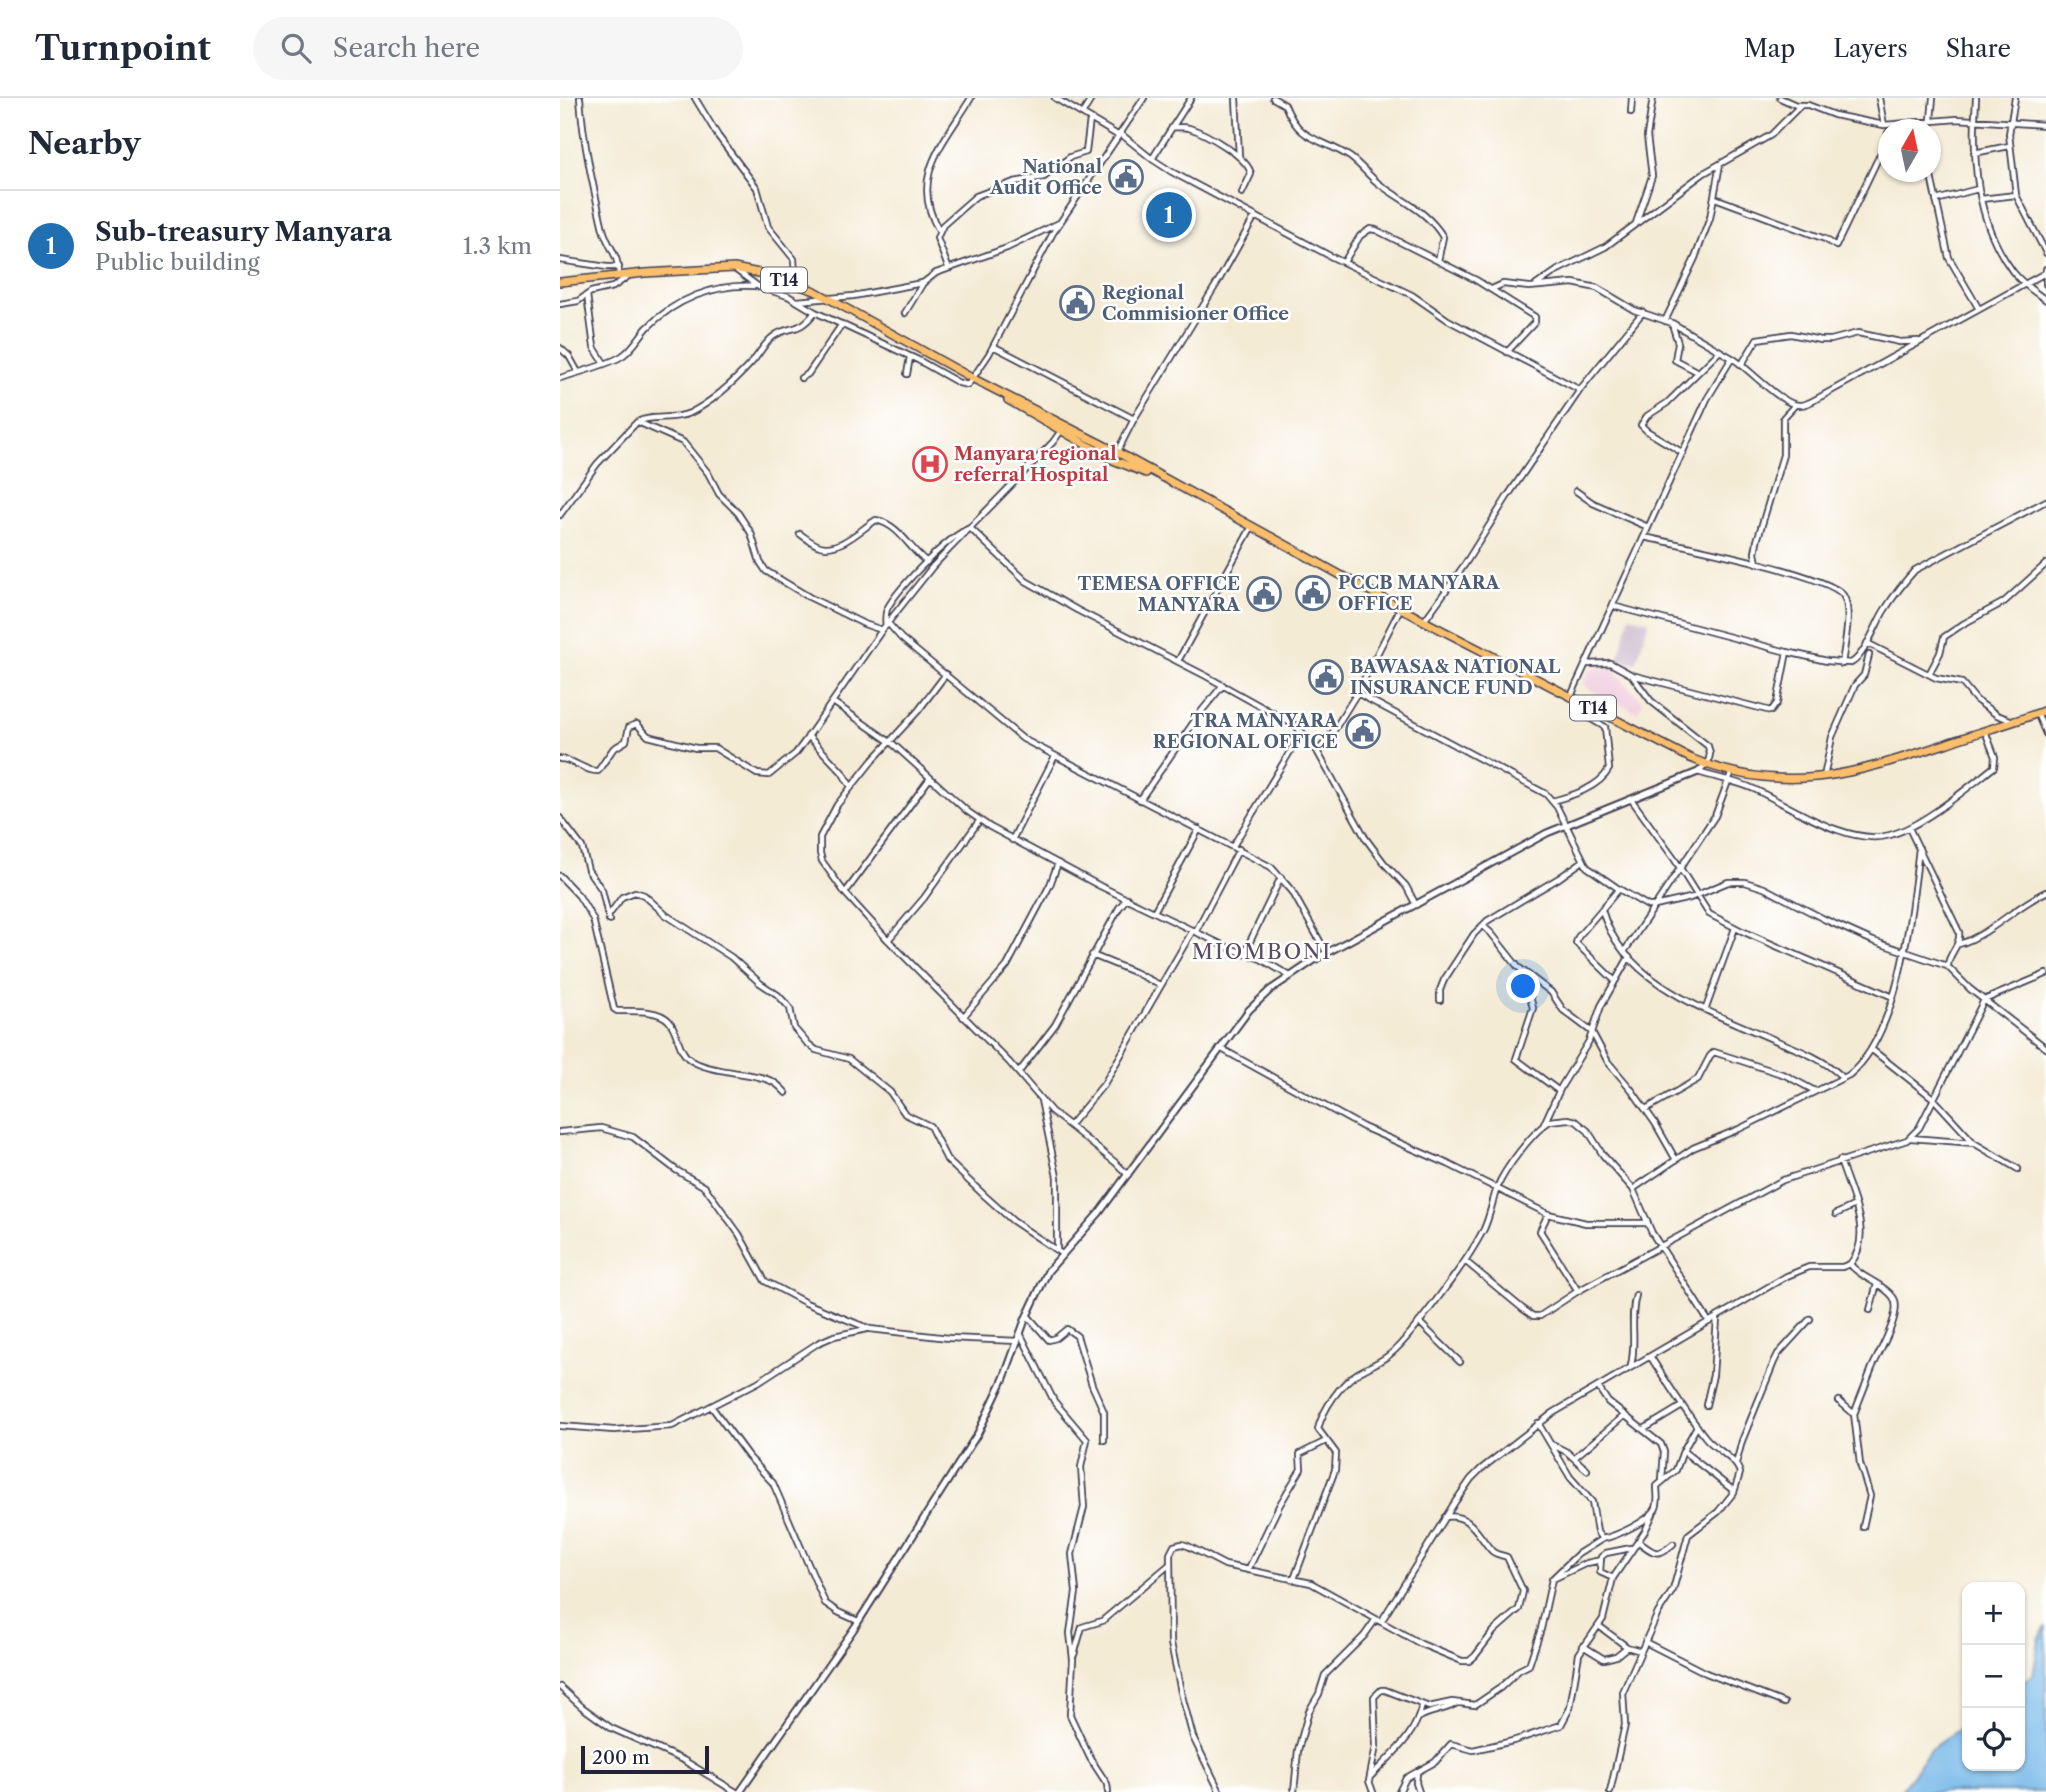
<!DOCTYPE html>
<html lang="en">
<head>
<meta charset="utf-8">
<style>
  :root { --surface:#fff; --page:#f6f6f7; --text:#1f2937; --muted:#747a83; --line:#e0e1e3; --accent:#1f6fb2 }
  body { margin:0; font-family:"Libre Caslon Text",serif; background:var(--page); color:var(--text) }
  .controls { position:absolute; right:21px; bottom:21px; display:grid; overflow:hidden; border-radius:14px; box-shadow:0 2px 5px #0004 }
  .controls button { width:63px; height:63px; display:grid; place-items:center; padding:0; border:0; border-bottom:2px solid var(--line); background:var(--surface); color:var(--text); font:35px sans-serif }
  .compass { position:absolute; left:1318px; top:21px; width:63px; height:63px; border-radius:50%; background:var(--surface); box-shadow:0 2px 5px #0004; rotate:9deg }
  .scale { position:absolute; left:21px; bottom:18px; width:128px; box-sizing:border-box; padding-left:7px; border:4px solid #22223b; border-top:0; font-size:19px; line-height:24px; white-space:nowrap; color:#22223b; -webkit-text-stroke:5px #fff; paint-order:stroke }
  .you { position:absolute; left:964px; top:889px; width:24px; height:24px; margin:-18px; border:5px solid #fff; border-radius:50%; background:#1a73e8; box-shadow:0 0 0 10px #1a73e833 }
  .badge { display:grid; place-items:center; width:46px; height:46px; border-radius:50%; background:var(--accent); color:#fff; font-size:23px; font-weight:700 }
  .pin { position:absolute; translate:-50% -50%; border:4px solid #fff; box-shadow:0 2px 7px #0006 }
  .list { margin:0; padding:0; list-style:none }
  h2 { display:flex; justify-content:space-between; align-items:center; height:91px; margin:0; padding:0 28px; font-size:30px }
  h2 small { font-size:23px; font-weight:400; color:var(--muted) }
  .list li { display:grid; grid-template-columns:46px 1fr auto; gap:21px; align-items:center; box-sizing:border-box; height:112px; padding:0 28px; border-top:2px solid var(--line) }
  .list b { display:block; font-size:26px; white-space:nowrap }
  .list p { margin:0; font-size:23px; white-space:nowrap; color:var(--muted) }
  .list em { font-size:23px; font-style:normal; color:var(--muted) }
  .icon { flex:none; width:38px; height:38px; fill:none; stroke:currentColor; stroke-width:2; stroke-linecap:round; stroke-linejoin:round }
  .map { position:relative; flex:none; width:1486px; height:1694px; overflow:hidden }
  header { display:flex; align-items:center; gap:42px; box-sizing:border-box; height:98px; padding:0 35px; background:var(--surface); border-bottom:2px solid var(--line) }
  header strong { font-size:33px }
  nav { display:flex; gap:38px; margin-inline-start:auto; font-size:24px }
  .search { width:490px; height:63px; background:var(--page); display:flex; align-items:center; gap:18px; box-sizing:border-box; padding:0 24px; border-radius:38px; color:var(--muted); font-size:26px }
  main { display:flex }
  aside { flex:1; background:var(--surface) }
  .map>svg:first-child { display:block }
  .built { fill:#f2cfe1 }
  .industrial { fill:#cfbdcf }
  .water { fill:#71b5e7; stroke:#4a6c91; stroke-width:2 }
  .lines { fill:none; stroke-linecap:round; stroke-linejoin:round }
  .minor-casing { stroke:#424052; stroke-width:8 }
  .tertiary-casing { stroke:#424052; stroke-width:9 }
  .trunk-casing { stroke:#424052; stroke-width:10 }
  .minor { stroke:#fff; stroke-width:4.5 }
  .tertiary { stroke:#fff; stroke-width:5 }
  .trunk { stroke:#fabe6d; stroke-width:7 }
  .labels { text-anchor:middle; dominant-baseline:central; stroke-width:5; stroke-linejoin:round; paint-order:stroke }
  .shield { fill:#fff; stroke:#646476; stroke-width:2 }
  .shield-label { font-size:16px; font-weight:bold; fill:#22223b }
  .service-label { font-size:18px; font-weight:bold; fill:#4e5e75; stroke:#fff; text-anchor:end }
  .health-label { font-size:18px; font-weight:bold; fill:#be3a42; stroke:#fff; text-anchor:start }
  .quarter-label { font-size:21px; letter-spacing:2px; fill:#5c4d65; stroke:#fff }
</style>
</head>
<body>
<header>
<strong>Turnpoint</strong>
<div class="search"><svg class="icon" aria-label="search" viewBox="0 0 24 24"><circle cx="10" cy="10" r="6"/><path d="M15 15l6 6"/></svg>Search here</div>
<nav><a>Map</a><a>Layers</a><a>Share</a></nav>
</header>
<main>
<aside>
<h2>Nearby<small></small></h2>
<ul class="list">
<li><span class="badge">1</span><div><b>Sub-treasury Manyara</b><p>Public building</p></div><em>1.3 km</em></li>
</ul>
</aside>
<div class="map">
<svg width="1486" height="1694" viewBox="0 0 1486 1694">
  <rect width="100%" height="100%" fill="#fff"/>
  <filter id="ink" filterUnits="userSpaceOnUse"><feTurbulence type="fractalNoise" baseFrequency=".0143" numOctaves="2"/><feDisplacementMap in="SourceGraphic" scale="14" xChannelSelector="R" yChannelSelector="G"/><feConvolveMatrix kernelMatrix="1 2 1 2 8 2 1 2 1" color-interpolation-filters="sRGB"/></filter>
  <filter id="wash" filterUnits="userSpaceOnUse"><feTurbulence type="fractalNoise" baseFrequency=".00686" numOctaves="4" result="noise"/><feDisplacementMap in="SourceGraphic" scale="28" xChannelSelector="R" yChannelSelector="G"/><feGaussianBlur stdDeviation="1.57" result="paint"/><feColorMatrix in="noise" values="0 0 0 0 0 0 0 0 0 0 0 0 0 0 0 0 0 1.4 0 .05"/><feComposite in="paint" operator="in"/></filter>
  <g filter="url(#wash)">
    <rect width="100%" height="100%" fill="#f4ebd5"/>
    <path class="built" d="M1035 570 1052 571 1083 604 1077 614 1025 589 1023 584 1029 572Z"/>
    <path class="industrial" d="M1070 518 1089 523 1076 565 1058 561Z"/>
    <path class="water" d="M1486 1528V1694H1340L1371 1651 1407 1625V1668H1460V1587L1473 1577 1479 1542Z"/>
  </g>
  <g filter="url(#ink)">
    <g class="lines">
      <g class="minor-casing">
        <path id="minor" d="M20 0C23 44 33 88 43 131 48 149 59 157 59 177
          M135 0 158 38 197 90 208 129 234 161 235 178 231 184
          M495 0 559 38
          M676 0 679 58
          M713 0 725 7C740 45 760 39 790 59 800 66 808 77 818 85 841 103 867 112 883 139L878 163
          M1220 0 1236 7H1248L1274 17 1324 27 1397 21 1486 27
          M1319 0 1324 27
          M1416 0C1412 60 1415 123 1453 174 1462 185 1474 194 1486 202
          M1455 0 1449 36 1456 97 1486 155
          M1071 14 1072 0
          M522 16 532 0
          M612 29C617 29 623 29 629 30 646 35 688 59 691 76L682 95
          M1370 32 1373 0
          M561 36 592 61 612 74 772 159 852 197 888 222 1020 292
          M1414 55 1449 48
          M592 61 631 0
          M1370 74 1389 160 1419 211
          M1155 100 1265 141 1276 148 1326 44 1328 35
          M1421 101 1456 97
          M1376 102 1418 91
          M1076 125 1092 78 1087 38 1093 0
          M379 133C348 79 384 45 411 0
          M0 162 47 169H59
          M784 164 800 138 810 131 816 132 916 182 975 219V224L947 254
          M388 169 377 140 383 127 416 98 454 84 484 79 510 59 526 54 530 21
          M1486 171V186
          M176 172 199 189 228 198 255 214 358 262 399 285 408 287 429 256 493 135 584 0
          M976 187 998 172 1045 149 1144 75 1211 37 1240 8
          M932 191 943 186 969 189 1013 185 1037 190 1074 212 1112 225 1172 260C1189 270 1222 308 1240 307 1247 307 1254 302 1260 299L1485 175
          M27 197 34 249 44 265
          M237 203 293 198 362 185
          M0 206 18 203 31 194 53 189 70 177
          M345 215 363 185 376 175 447 150 499 125
          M1105 223 1135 160 1150 120 1160 66
          M1112 226 1118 245 1115 262 1138 274
          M433 248 574 321
          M0 250 9 258 18 274
          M1182 266 1197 241 1231 236 1260 242H1271L1298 235 1340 244 1358 243
          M347 276 350 259
          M0 280C16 275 48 267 62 258 72 252 79 239 87 230 114 202 155 185 195 188
          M241 280 248 276 282 226
          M78 324 123 344 148 375 159 396 178 415 191 435 200 464 206 473 249 499 304 526 322 532
          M1123 355 1087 333 1081 327 1087 318 1107 305 1160 253
          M556 356 574 321 659 182 695 118
          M1016 393 1033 405 1088 429
          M0 417 37 366 77 324C93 316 111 323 130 315 154 303 175 283 193 263 200 255 205 244 214 238 229 227 239 236 255 214
          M240 436C246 440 253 446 260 448 279 454 301 431 316 422 340 427 349 451 367 464
          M1084 439C1116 446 1268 476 1283 497 1293 512 1284 549 1282 566
          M1197 465 1195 455 1197 443 1223 357V320L1235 307
          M1053 508 1227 554 1267 563 1291 565C1304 559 1316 526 1324 513 1333 499 1343 485 1355 472L1486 403
          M864 523 905 466 947 399 1022 289 1083 214
          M328 525 341 540 463 641 711 769 732 793 766 854
          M326 528C325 522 325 517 327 511 338 490 387 439 410 430L466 483 517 512 646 578 736 628 757 653 806 741 824 765 846 788 856 807
          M1307 545 1376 580 1402 585 1416 602 1437 617 1453 623
          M618 563 691 430
          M1027 566 1050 565 1072 577 1211 613 1217 605 1227 554
          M386 576 358 613 312 663 277 707 260 739V755L262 763 285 795 328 842 449 964 491 1013 556 1065 568 1077
          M1369 576 1380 555 1384 539 1403 526 1444 504 1486 466
          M1073 579 1091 603 1148 648 1150 656 1148 665
          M797 595 986 696 997 709 1027 769 1059 791 1088 808H1095L1130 800 1168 784H1185L1204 790 1266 822 1313 843 1387 868
          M1011 598 1147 301 1172 260
          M273 604 333 646 407 713 430 729 540 788 669 850 701 861 730 878
          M1477 615 1486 636
          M248 638 282 674 291 689
          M757 653 768 642 797 595 840 511
          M0 661C14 661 25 674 38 673L53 651 66 643 69 629 77 626 88 638 136 650H155L197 676 209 677 236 655 245 643 322 532 373 468 493 344 503 330
          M1138 674C1156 680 1177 683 1194 691 1231 708 1288 749 1330 737 1363 728 1407 690 1434 669L1435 659 1425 633
          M1264 679 1272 639 1295 587 1304 577 1309 557
          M1071 701 1115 762 1149 816 1182 833 1333 899
          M580 702 640 615 663 587
          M992 703C1011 698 1039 690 1049 671L1045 629 1019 614 1018 603
          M0 720 22 749 28 772 42 792 49 822
          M1349 730 1399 834C1401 849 1387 856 1388 869L1410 891 1486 950
          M452 742 495 658
          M673 748 742 634
          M0 778 19 798 33 821 54 911 57 913C72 913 99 911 109 923 120 936 117 956 134 964 157 976 197 974 213 984 218 986 222 991 226 995
          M285 795 370 680
          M595 812 639 731
          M1042 812C1063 887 1154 915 1217 943 1240 952 1266 962 1283 980
          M49 817 62 799 75 794 84 797 106 817 171 859 200 885 218 897 230 910 234 930 247 945 256 952 289 961 330 994 345 1016 370 1028 387 1062 425 1098 453 1123 502 1156
          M923 828 931 835 958 869 991 894 1003 912 1032 934 1048 964 1071 991 1095 1025 1116 1062
          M636 833 679 751
          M328 842 364 800 419 723
          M1399 846C1432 836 1455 808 1486 794
          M1064 854 1155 718 1172 673
          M684 856 721 779
          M532 857 574 874 600 887
          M964 874 973 910 956 961 999 993
          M1055 883 1016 845 1018 839 1059 791
          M880 902V892L884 882 914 836 927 823 999 780 1023 763
          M1146 910 1175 830
          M403 919 447 868 490 787 498 765
          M660 950 803 1029 888 1066 988 1116 1026 1125H1086
          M1311 951 1373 1000 1414 1045
          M459 974 495 927 559 810 567 800
          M481 1002 497 1079V1152
          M1086 1011 1138 981 1150 958 1154 954 1225 977 1255 993
          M984 1026 1001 989 1029 943 1041 908 1069 859
          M510 1027 544 986 633 832
          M0 1034 41 1030 73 1039 116 1072 145 1089 179 1136 205 1183 246 1205 310 1231 389 1240 458 1243
          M1351 1040 1414 1045 1458 1071
          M1073 1091 1133 1050 1179 1031 1289 977C1340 937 1352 811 1359 750
          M988 1116 980 1133 1018 1193
          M1276 1116 1295 1107
          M905 1163 963 1211 973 1218H980L1018 1193 1223 1082 1347 1042 1359 1030 1424 902 1486 876
          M1290 1166C1301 1181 1322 1184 1333 1199 1344 1213 1318 1256 1312 1270 1306 1285 1300 1301 1294 1316
          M1310 1212 1317 1186
          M467 1217 489 1242 496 1240 507 1231 517 1238 532 1287 544 1314V1342
          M859 1224 900 1264
          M460 1235 494 1303 527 1342 521 1369 524 1409 512 1456 516 1494 510 1535 513 1561 510 1617 530 1660 547 1686 548 1694
          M1071 1267C1077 1243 1069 1220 1076 1197
          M1038 1289 1048 1304 1101 1346 1104 1354 1102 1381
          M1279 1303 1294 1316 1300 1366 1310 1398 1303 1429
          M1146 1307 1153 1277 1157 1221
          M151 1308 188 1358 213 1385 265 1505 278 1514 298 1523
          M978 1325 1010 1379 1032 1404 1037 1434 1042 1441C1056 1438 1090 1423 1096 1410 1099 1403 1097 1396 1097 1388L1116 1372 1123 1353 1137 1328
          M0 1328 54 1332 112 1328 198 1284 258 1245 274 1238 307 1231
          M1084 1331 1122 1308
          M991 1346 1007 1354 1027 1372
          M1123 1353 1174 1393
          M1014 1360 1065 1317
          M1176 1366 1182 1343 1214 1264 1218 1256 1250 1221
          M1079 1444C1094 1455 1097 1460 1113 1446
          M688 1472 719 1408 741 1371 740 1356 766 1343
          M1053 1480 1040 1474 1041 1459 1046 1455 1071 1450
          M734 1481 775 1372 776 1355 758 1331C763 1311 781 1285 798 1275 811 1267 824 1263 835 1252 855 1232 872 1208 889 1185 902 1168 914 1150 924 1131 930 1118 932 1104 937 1090 944 1072 973 1033 990 1023L1008 1021 1016 1023 1028 1033 1043 1057 1073 1091 1092 1135 1149 1224
          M993 1481 1027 1465 1041 1462
          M821 1524 895 1404 911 1381 921 1371 993 1315 1227 1178 1249 1169H1282L1290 1166C1315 1137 1289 1093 1280 1062
          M1039 1528 1067 1549 1081 1553
          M1085 1544 1146 1575 1224 1605
          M1023 1548 1044 1561 1056 1558 1067 1549
          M514 1557 522 1529 542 1523 609 1467
          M0 1589 22 1609 51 1630 123 1662 176 1694
          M860 1619C871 1612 885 1613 897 1605
          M857 1675 856 1685 859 1694
          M811 1678C833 1655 855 1639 862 1607
          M660 1694 633 1639 621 1594 611 1545 610 1456 614 1448 622 1446 628 1448 665 1467 751 1485 861 1546 902 1563H909L915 1558 934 1533 959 1511 963 1493 947 1459C943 1457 936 1457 932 1453 918 1438 911 1415 885 1419
          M734 1694 738 1652 749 1613 759 1596 765 1577 804 1538 816 1521
          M813 1694 809 1683 816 1648 814 1599 821 1592H825L869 1609 892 1604 915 1607 940 1590 959 1572 969 1567 981 1531 992 1481 1018 1456 1042 1441
          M839 1694 846 1680 875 1664 891 1646 913 1652 953 1643 1001 1627 1010 1610 1019 1556 1043 1521 1053 1480 1085 1433 1093 1416
          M1050 1694 1065 1627 1063 1594 1098 1515 1113 1492 1128 1437 1158 1414 1174 1394 1180 1375C1176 1360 1156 1352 1146 1340 1125 1314 1108 1286 1090 1258"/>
      </g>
      <g class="tertiary-casing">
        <path id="tertiary" d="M180 1694 295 1529 418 1335 444 1280 465 1222 488 1173 539 1115 689 912 710 892 759 859 987 735 1138 674 1147 666"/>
      </g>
      <g class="trunk-casing">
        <path id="trunk" d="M0 184 85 175 174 170 209 177 255 193 412 280 557 354 864 523 1130 660C1224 699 1294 676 1385 646 1418 634 1453 625 1486 612
          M448 302 553 362 586 375"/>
      </g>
      <use href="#minor" class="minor"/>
      <use href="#tertiary" class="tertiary"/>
      <use href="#trunk" class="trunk"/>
    </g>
  </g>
  <defs>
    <g id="civic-ring" transform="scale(1.75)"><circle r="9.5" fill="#fff" stroke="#5c6f8a" stroke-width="1.5"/><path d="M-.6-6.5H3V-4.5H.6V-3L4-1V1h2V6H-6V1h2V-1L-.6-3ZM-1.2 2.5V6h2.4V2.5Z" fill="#5c6f8a"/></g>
    <g id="hospital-ring" transform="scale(1.75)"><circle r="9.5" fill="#fff" stroke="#e0444e" stroke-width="1.5"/><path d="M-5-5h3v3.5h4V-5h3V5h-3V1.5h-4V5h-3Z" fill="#e0444e"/></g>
  </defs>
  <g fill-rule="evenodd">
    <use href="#civic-ring" x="566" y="79"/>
    <use href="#civic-ring" x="517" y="205"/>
    <use href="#hospital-ring" x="370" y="366"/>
    <use href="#civic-ring" x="753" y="495"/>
    <use href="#civic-ring" x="704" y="496"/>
    <use href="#civic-ring" x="766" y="579"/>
    <use href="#civic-ring" x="803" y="633"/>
  </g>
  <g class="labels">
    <g class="shield">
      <rect x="201" y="169.5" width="46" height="25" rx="5"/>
      <rect x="1010" y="597.5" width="46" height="25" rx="5"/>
    </g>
    <g class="shield-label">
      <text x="224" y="182">T14</text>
      <text x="1033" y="610">T14</text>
    </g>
    <g class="service-label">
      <text x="542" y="69">National<tspan x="542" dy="21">Audit Office</tspan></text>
      <text x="542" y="195" text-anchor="start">Regional<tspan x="542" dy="21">Commisioner Office</tspan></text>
      <text x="778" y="485" text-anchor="start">PCCB MANYARA<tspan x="778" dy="21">OFFICE</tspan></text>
      <text x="680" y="486">TEMESA OFFICE<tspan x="680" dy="21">MANYARA</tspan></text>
      <text x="790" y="569" text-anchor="start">BAWASA&amp; NATIONAL<tspan x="790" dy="21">INSURANCE FUND</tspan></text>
      <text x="778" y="623">TRA MANYARA<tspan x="778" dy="21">REGIONAL OFFICE</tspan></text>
    </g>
    <g class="health-label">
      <text x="394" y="356">Manyara regional<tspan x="394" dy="21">referral Hospital</tspan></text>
    </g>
    <g class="quarter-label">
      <text x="702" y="853">MIOMBONI</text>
    </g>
  </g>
</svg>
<div class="controls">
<button>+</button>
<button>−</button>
<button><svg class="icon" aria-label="locate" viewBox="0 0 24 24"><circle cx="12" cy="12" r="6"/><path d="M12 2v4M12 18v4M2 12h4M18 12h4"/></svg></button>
</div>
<svg class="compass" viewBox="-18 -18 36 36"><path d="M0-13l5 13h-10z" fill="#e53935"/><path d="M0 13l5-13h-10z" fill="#747a83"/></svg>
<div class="scale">200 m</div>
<div class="you"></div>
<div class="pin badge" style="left:609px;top:117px">1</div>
</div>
</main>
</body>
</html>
